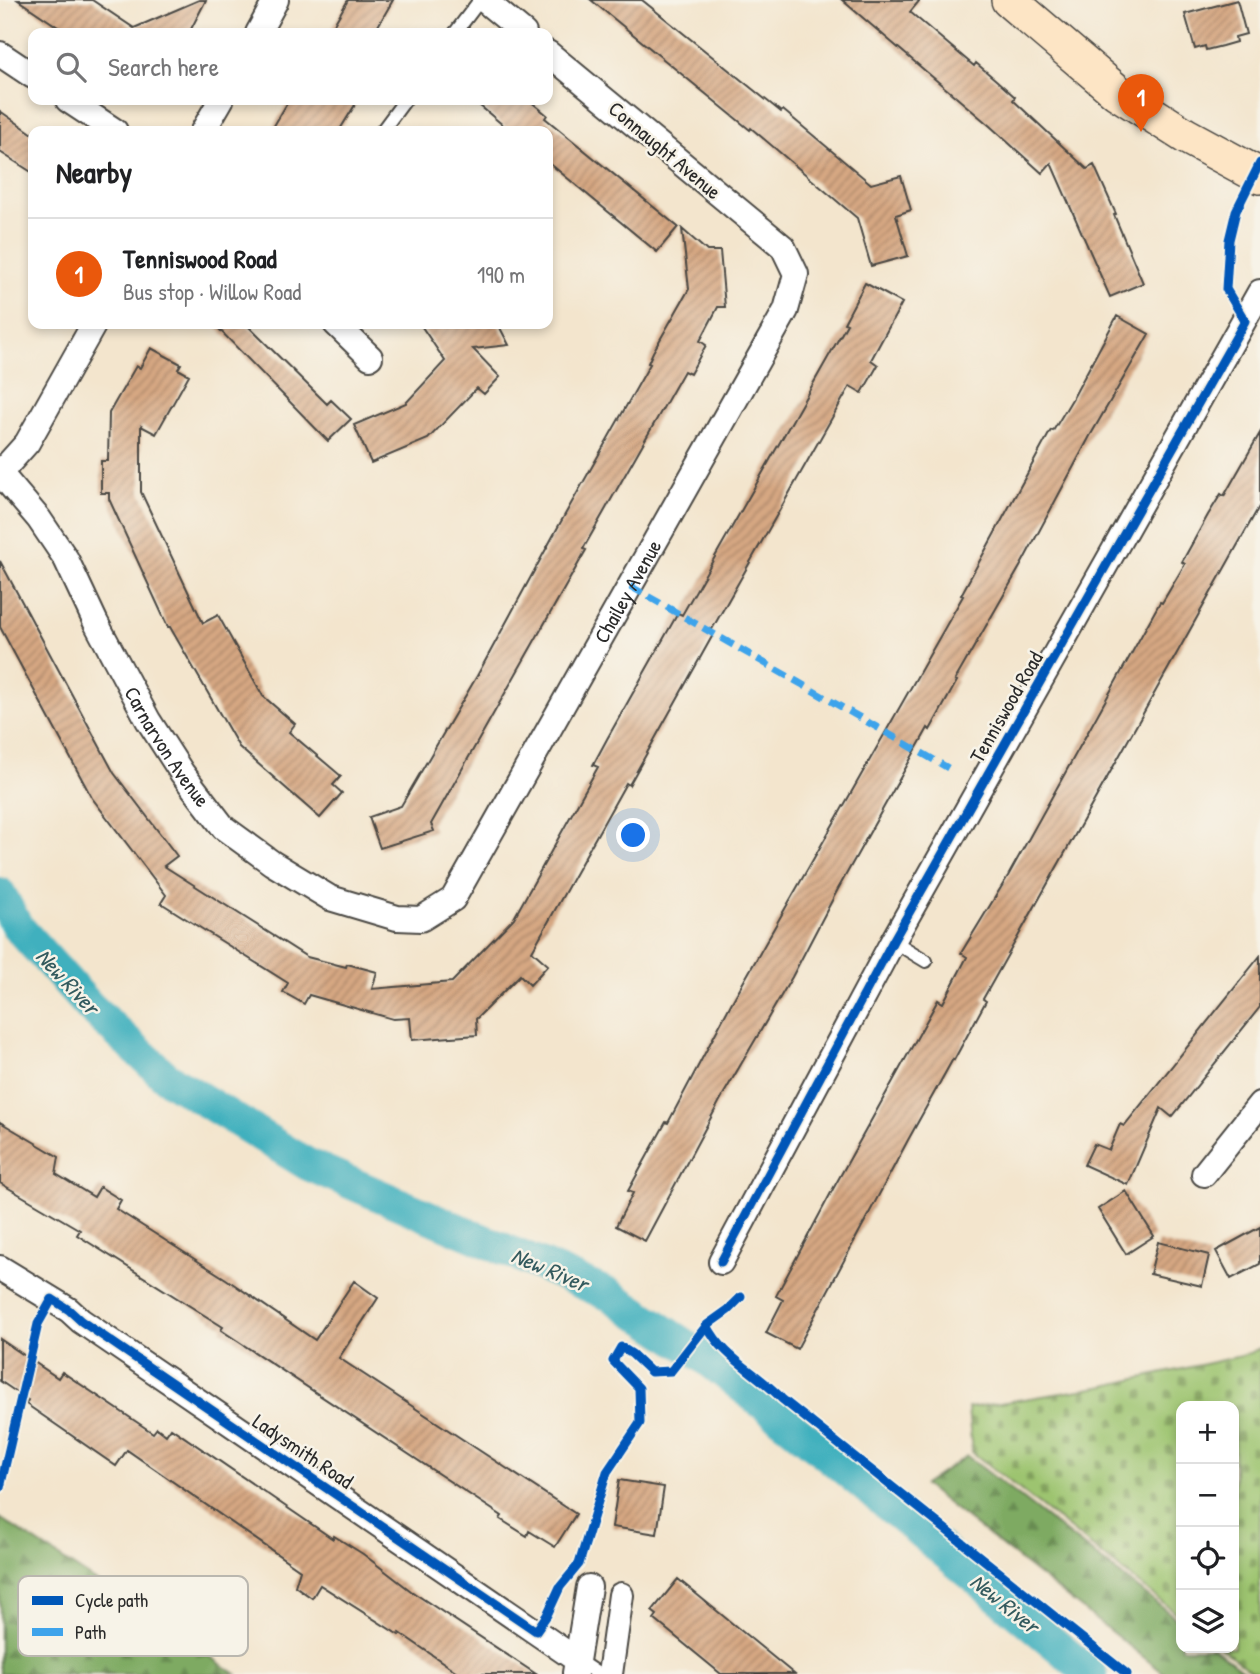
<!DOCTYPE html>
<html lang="en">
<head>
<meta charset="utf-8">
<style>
  :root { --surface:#fff; --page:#f2f2f2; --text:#202124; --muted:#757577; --line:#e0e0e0; --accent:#ea580c }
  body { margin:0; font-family:"Patrick Hand",sans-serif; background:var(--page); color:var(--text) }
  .controls { position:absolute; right:21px; bottom:21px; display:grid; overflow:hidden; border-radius:14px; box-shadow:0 4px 10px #0003 }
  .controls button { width:63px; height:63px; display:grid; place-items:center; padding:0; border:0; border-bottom:2px solid var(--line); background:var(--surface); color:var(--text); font:35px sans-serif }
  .you { position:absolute; left:634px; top:836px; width:24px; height:24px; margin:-18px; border:5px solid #fff; border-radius:50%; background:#1a73e8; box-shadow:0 0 0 10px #1a73e833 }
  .badge { display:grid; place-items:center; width:46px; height:46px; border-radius:50%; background:var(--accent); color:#fff; font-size:23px; font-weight:700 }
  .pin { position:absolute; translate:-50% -58px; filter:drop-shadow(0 2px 4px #0008) }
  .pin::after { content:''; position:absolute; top:37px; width:24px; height:21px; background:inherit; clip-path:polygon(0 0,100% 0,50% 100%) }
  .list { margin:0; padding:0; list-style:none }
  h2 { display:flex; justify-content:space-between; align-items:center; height:91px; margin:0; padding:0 28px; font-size:30px }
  h2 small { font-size:23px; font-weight:400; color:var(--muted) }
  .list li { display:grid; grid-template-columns:46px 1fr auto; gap:21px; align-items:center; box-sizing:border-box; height:112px; padding:0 28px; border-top:2px solid var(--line) }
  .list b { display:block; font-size:26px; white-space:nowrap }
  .list p { margin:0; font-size:23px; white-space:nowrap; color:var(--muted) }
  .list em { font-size:23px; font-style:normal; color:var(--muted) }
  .icon { flex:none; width:38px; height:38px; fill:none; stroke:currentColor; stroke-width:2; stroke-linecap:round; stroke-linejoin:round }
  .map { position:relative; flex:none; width:1260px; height:1674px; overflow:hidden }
  .search { position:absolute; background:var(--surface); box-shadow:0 4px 10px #0003; left:28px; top:28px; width:525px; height:77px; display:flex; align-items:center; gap:18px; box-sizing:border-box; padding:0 24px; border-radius:14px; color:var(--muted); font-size:26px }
  .panel { position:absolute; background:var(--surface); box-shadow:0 4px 10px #0003; left:28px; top:126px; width:525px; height:203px; border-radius:14px }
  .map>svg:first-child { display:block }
  .forest { fill:url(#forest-firs); stroke:#546a46; stroke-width:2 }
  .cemetery { fill:url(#cemetery-stones); stroke:#64784e; stroke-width:2 }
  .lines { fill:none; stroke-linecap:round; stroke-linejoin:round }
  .canal { stroke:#41b0be; stroke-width:33 }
  .building { fill:url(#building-hatch) }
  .lane-casing { stroke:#494743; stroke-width:16 }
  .street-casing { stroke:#494743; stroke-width:28 }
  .secondary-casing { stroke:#494743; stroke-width:38 }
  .lane { stroke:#fff; stroke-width:12 }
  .street { stroke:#fff; stroke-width:24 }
  .secondary { stroke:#fde5c5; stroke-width:35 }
  .quiet { stroke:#3ea3eb; stroke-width:7; stroke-dasharray:14 7; stroke-linecap:butt }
  .cycleway-casing { stroke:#f7f3e8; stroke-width:13 }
  .cycleway { stroke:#0057b8; stroke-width:9 }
  .labels { text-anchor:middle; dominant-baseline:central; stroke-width:5; stroke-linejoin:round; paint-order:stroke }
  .street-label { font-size:21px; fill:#2b2b2b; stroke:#f7f3e8 }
  .water-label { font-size:23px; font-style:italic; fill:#335a5e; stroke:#f7f3e8 }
  .key { fill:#f7f3e8; stroke:#bab7af; stroke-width:2 }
  .key-label { font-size:19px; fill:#2b2b2b }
</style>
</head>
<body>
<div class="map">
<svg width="1260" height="1674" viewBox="0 0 1260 1674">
  <defs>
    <pattern id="forest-firs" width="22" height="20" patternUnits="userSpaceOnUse" patternTransform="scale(1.75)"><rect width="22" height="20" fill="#7eaa62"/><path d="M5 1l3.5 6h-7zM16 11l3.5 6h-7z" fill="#678b51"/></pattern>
    <pattern id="cemetery-stones" width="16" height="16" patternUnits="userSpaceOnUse" patternTransform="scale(1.75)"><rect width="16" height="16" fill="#9dc470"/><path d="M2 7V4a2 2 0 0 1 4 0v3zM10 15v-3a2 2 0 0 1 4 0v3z" fill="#809f5c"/></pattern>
    <pattern id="building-hatch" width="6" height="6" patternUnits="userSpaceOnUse" patternTransform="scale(1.75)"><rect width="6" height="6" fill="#d6a782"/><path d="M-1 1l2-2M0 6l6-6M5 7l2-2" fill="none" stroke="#ae886b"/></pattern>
  </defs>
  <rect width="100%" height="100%" fill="#f7f3e8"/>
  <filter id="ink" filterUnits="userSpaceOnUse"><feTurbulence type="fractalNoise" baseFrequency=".0143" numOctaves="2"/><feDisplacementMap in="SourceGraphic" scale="14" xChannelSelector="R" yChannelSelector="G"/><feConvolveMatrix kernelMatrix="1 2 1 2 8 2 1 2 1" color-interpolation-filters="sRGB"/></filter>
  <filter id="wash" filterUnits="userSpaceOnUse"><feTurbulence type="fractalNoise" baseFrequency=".00686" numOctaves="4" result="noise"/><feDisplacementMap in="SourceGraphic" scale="28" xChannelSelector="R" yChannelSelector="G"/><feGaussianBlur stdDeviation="1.57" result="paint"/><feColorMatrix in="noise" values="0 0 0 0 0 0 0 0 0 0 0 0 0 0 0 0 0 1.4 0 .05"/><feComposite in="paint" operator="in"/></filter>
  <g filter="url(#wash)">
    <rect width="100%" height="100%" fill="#f3e5cd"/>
    <path class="forest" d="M967 1456 1181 1622V1648H1214L1248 1674H1165L924 1485Z
      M0 1518 236 1674H0Z"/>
    <path class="cemetery" d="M1260 1348V1674H1255L1221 1648H1234V1406H1181V1617L972 1452 968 1408 1105 1386 1245 1355Z"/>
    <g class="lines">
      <path class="canal" d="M0 894 17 926 91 1008 166 1077 307 1164 610 1295 707 1359 819 1448 1091 1674"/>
    </g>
    <g id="blocks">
      <path class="building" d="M18 0H92L134 28 199 0H206L189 33H67Z
        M348 0H393L374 33H329Z
        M591 0H642L781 112 783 110 871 184 901 176 911 210 896 215 908 256 871 266 857 218 751 128 750 130Z
        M842 0H920L910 12 974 66 976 63 996 80 1015 97 1013 100 1087 169 1094 165 1116 214 1114 215 1143 283 1110 297 1051 163 1042 173 990 126Z
        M1237 0 1246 34 1235 37 1236 42 1222 46 1206 50 1205 46 1195 49 1185 14Z
        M289 100H358L339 131H271Z
        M473 100H529L547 115 545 118 678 227 657 252 548 162V131H510Z
        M0 111 33 134V173L0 152Z
        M682 229 707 251H720L725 307H718L700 341 706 345 690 374 684 371 583 549 586 550 431 824 434 831 380 848 369 817 401 806 477 676 558 527 650 364 648 363 653 352 689 289Z
        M865 283 902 303 871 360 878 365 862 393 850 386 711 631 714 633 643 760 629 785 626 783 532 951 548 965 530 985 520 975 476 1019 477 1035 412 1040 410 1018 393 1019 309 995 304 1004 283 992 288 983 161 903 166 895 92 798 0 627V561L114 773 177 856 164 866 307 957 346 967 347 964 377 972 372 989 452 982 514 918 598 767 593 765 607 739 678 613 682 615 847 324 844 323Z
        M1117 316 1149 334 1090 436 1021 565 955 680 957 681 930 730 928 728 838 889 792 977 723 1095 645 1241 616 1226 633 1193 628 1191 666 1122 668 1123 732 1002 963 596 961 595 1051 430 1053 431 1074 396Z
        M214 324H246L327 404 331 400 351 419 328 441Z
        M420 324H498L509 345 473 349 500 377 484 394 477 388 428 439 371 463 354 425 406 403 445 361Z
        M151 348 181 364 178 369 189 375 156 434 141 426V492L203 623 218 615 263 696 295 724 289 732 341 776 333 785 342 793 320 818 239 747 170 627H168L109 499V493H101V461H108L109 413 136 366 140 368Z
        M1260 433V505L983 999 986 1001 954 1060 953 1059 908 1140 797 1349 766 1333 783 1300 776 1296 833 1189 938 1000 943 1003 967 957 961 953 1008 876 1160 602 1162 603 1185 564 1182 562 1208 515 1221 494 1224 496Z
        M1260 956V1007L1172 1117 1161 1108 1128 1185 1084 1165 1094 1144 1109 1150 1120 1124 1124 1126Z
        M0 1122 59 1157 56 1174 94 1197 100 1187 121 1200 116 1209 226 1279 315 1340 354 1281 378 1298 339 1358 576 1514 555 1547 529 1531 527 1536 500 1519 502 1516 221 1330 223 1327 77 1235 80 1230 0 1183Z
        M1126 1191 1154 1236 1126 1254 1098 1209Z
        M1260 1227V1264L1231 1279 1216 1251Z
        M1158 1242 1209 1255 1202 1286 1150 1274Z
        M0 1339 58 1378 62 1372 153 1433 157 1428 166 1435 171 1428 333 1539 334 1536 363 1554 411 1591 536 1674H460L400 1633 399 1635 320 1585 312 1598 295 1586 300 1570 127 1450 116 1466 26 1404 28 1400 0 1381Z
        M619 1480 664 1487 657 1534 612 1527Z
        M678 1579 794 1674H721L654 1619 657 1615 652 1611Z"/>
    </g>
  </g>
  <g filter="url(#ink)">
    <use href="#blocks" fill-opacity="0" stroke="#494743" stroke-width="2"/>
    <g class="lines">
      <g class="lane-casing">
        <path id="lane" d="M455 33 480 0
          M382 131 405 100
          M893 941 926 961
          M577 1660 598 1674"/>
      </g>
      <g class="street-casing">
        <g id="street">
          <path d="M484 0 524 33"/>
          <path d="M258 33 276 0"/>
          <path d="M0 54 33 76"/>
          <path d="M68 100 115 131"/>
          <path d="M203 131 221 100"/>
          <path d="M336 324 370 357"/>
          <path id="s1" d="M0 473 39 519 66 559 96 623 148 720 182 773 224 828 272 863 330 898 397 918 421 919 453 899 786 310 796 274 783 247 548 53"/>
          <path d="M0 473 27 443 94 324"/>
          <path d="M1204 1174 1260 1104"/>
          <path d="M721 1262 893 941 1260 292"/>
          <path d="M0 1268 69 1310 81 1321 577 1660"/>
          <path d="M575 1673 589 1587"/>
          <path d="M610 1674 621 1595"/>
        </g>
      </g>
      <g class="secondary-casing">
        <path id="secondary" d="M1009 0 1117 92 1186 136 1260 176"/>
      </g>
      <use href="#lane" class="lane"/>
      <use href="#street" class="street"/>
      <use href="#secondary" class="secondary"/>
      <path class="quiet" d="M630 586 948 768"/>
      <g class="cycleway-casing">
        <path id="cycleway" d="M1245 321 1226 289 1229 240 1236 211 1260 163
          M721 1262 893 941 1245 321
          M707 1325C722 1357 758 1373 782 1399L1127 1674
          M0 1488 38 1324 52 1299 69 1310 81 1321 536 1631 547 1615 560 1587 579 1564 607 1472 640 1423 639 1388 613 1361 621 1347 632 1354 651 1372 671 1371 707 1325 728 1310 741 1297"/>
      </g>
      <use href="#cycleway" class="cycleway"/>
    </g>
  </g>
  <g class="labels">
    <g class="street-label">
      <text transform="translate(665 150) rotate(40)">Connaught Avenue</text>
      <text stroke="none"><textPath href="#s1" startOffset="1034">Chailey Avenue</textPath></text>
      <text transform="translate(1006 707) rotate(-60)">Tenniswood Road</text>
      <text stroke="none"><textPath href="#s1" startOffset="322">Carnarvon Avenue</textPath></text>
      <text transform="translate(303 1451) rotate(34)">Ladysmith Road</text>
    </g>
    <g class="water-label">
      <text transform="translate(68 981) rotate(47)">New River</text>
      <text transform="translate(550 1269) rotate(23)">New River</text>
      <text transform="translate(1005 1603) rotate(39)">New River</text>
    </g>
  </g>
  <rect x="18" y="1576" width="230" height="80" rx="10" class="key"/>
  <rect x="32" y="1596" width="31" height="9" fill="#0057b8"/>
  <rect x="32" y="1628" width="31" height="8" fill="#3ea3eb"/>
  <g class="key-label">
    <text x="75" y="1607">Cycle path</text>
    <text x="75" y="1639">Path</text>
  </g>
</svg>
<div class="controls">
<button>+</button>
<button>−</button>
<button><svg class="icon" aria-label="locate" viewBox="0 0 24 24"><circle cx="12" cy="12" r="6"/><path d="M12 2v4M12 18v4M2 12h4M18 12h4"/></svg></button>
<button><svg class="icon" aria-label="layers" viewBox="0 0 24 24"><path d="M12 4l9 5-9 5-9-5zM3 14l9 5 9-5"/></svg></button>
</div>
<div class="you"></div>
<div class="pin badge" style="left:1141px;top:132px">1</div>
<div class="search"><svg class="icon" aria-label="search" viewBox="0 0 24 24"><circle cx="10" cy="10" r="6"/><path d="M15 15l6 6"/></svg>Search here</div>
<section class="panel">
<h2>Nearby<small></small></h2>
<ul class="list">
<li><span class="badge">1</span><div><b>Tenniswood Road</b><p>Bus stop · Willow Road</p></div><em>190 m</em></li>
</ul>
</section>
</div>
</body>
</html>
